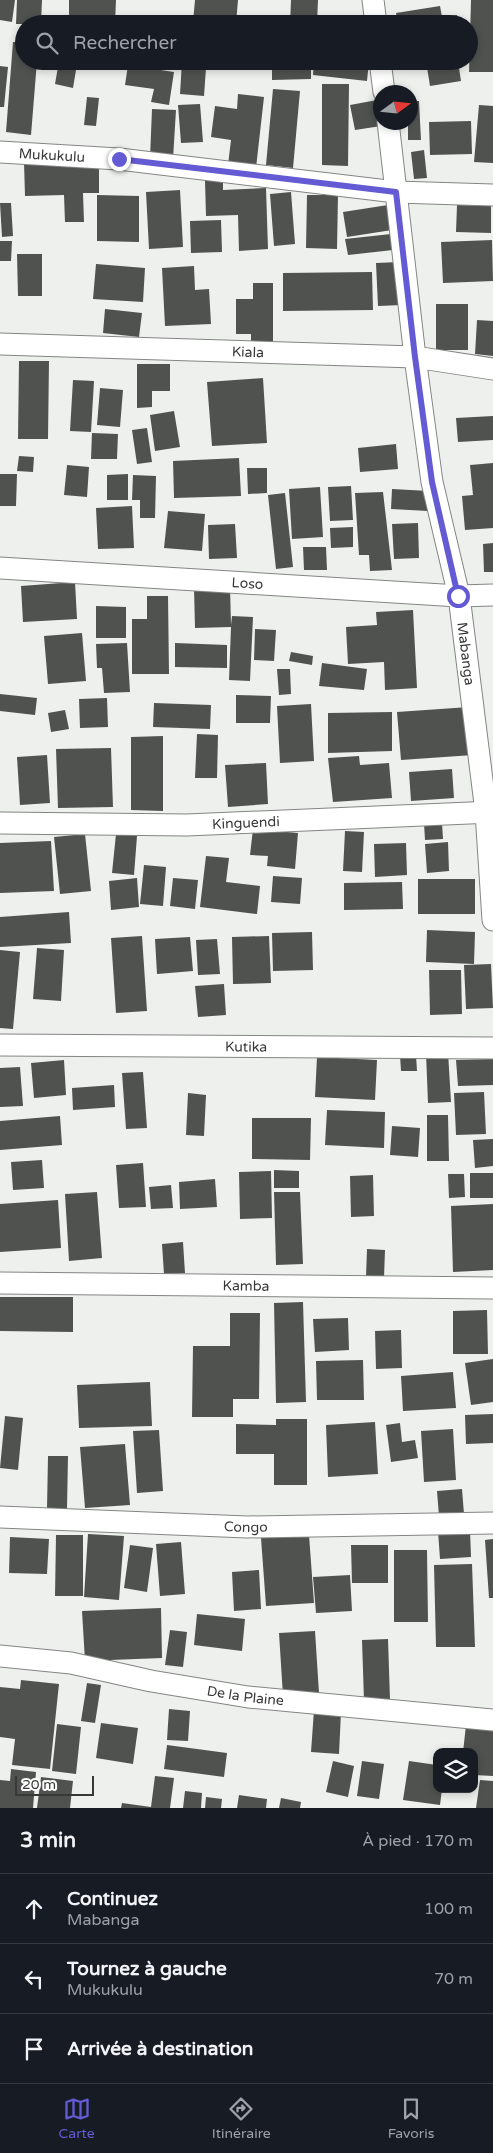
<!DOCTYPE html>
<html lang="fr">
<head>
<meta charset="utf-8">
<style>
  :root { --surface:#171b24; --page:#20242c; --text:#f1f3f6; --muted:#9ea1a6; --line:#363941; --accent:#645bd4 }
  body { margin:0; font-family:"Varela Round",sans-serif; background:var(--page); color:var(--text) }
  .controls { position:absolute; right:15px; bottom:15px; display:grid; overflow:hidden; border-radius:10px; box-shadow:0 2px 8px #0003 }
  .controls button { width:45px; height:45px; display:grid; place-items:center; padding:0; border:0; border-bottom:1px solid var(--line); background:var(--surface); color:var(--text); font:25px sans-serif }
  .compass { position:absolute; left:373px; top:85px; width:45px; height:45px; border-radius:50%; background:var(--surface); box-shadow:0 2px 8px #0003; rotate:75deg }
  .scale { position:absolute; left:15px; bottom:12px; width:79px; box-sizing:border-box; padding-left:5px; border:2px solid #373837; border-top:0; font-size:14px; line-height:18px; white-space:nowrap; color:#373837; -webkit-text-stroke:4px #fff; paint-order:stroke }
  .stop { position:absolute; width:15px; height:15px; margin:-11px; border:4px solid #645bd4; border-radius:50%; background:#fff }
  .stop.end { background:#645bd4; border-color:#fff; box-shadow:0 1px 5px #0008 }
  .list { margin:0; padding:0; list-style:none }
  h2 { display:flex; justify-content:space-between; align-items:center; height:65px; margin:0; padding:0 20px; font-size:21px }
  h2 small { font-size:16px; font-weight:400; color:var(--muted) }
  .list li { display:grid; grid-template-columns:32px 1fr auto; gap:15px; align-items:center; box-sizing:border-box; height:70px; padding:0 20px; border-top:1px solid var(--line) }
  .list b { display:block; font-size:19px; white-space:nowrap }
  .list p { margin:0; font-size:16px; white-space:nowrap; color:var(--muted) }
  .list em { font-size:16px; font-style:normal; color:var(--muted) }
  .icon { flex:none; width:28px; height:28px; fill:none; stroke:currentColor; stroke-width:2; stroke-linecap:round; stroke-linejoin:round }
  .map { position:relative; flex:none; width:493px; height:1808px; overflow:hidden }
  .search { position:absolute; background:var(--surface); box-shadow:0 2px 8px #0003; left:15px; right:15px; top:15px; height:55px; display:flex; align-items:center; gap:12px; box-sizing:border-box; padding:0 18px; border-radius:28px; color:var(--muted); font-size:19px }
  .sheet { height:275px; background:var(--surface) }
  nav { display:flex; justify-content:space-around; align-items:center; box-sizing:border-box; height:70px; border-top:1px solid var(--line); background:var(--surface); font-size:14px; color:var(--muted) }
  nav a { display:grid; justify-items:center; gap:2px }
  nav .on { color:var(--accent) }
  .map>svg:first-child { display:block }
  .building { fill:#505250 }
  .lines { fill:none; stroke-linecap:round; stroke-linejoin:round }
  .street-casing { stroke:#838583; stroke-width:23 }
  .street { stroke:#fff; stroke-width:21 }
  .route { stroke:#645bd4; stroke-width:6 }
  .labels { text-anchor:middle; dominant-baseline:central; stroke-width:5; stroke-linejoin:round; paint-order:stroke }
  .street-label { font-size:14px; fill:#373837; stroke:#fff }
</style>
</head>
<body>
<div class="map">
<svg width="493" height="1808" viewBox="0 0 493 1808">
  <rect width="100%" height="100%" fill="#eef0ee"/>
  <path class="building" d="M0 0H15L12 22 0 20Z
    M17 0H42L41 24H16Z
    M69 0H116L115 24H69Z
    M195 0H238L236 24 193 22Z
    M291 0H318L317 24H290Z
    M471 0H493V72H469Z
    M440 6 442 17 457 15 459 24H398L396 13Z
    M13 42 24 43V61H37L31 135 6 132Z
    M59 61 77 64 73 88 55 84Z
    M82 61H124V65H82Z
    M182 61H234L233 70 206 68 204 96 180 94Z
    M272 61H311V79L272 80Z
    M314 61H369L367 81 313 75Z
    M426 61H458L461 81 430 86Z
    M128 65 174 72 169 105 151 102 154 89 125 85Z
    M0 66 8 67 4 107H0Z
    M322 84H349L348 166 322 165Z
    M273 89 300 91 293 168 266 165Z
    M238 94 264 97 256 168 228 165 231 140 211 137 215 106 237 109Z
    M87 97 99 98 96 126 84 125Z
    M377 100 381 126 355 130 350 105Z
    M410 101H419L421 140H408V122H410Z
    M200 104 203 142 181 143 178 105Z
    M479 105 493 106V163L474 162Z
    M152 109 176 110 173 159 150 158Z
    M471 121 472 154 430 155 429 122Z
    M424 150 427 178 414 179 411 152Z
    M99 161V193H83L84 222H65L64 195 25 196 24 162Z
    M205 181H223V190L266 188 268 249 239 251 238 215 206 216Z
    M180 190 183 247 149 249 146 192Z
    M291 192 295 244 274 246 270 194Z
    M97 195 139 196V242L97 241Z
    M307 195H338L337 249 306 248Z
    M0 203H11L13 236 2 237Z
    M388 205 392 230 347 237 343 212Z
    M457 205 491 206V233L456 232Z
    M221 220 222 252 191 253 190 221Z
    M391 234 393 250 348 255 345 239Z
    M492 240 493 281 443 283 441 242Z
    M0 241H12L11 261H0Z
    M17 254H42V296H18Z
    M399 262 402 305 378 306 376 263Z
    M96 264 145 268 143 302 93 299Z
    M194 266 195 290 209 289 211 324 165 326 162 268Z
    M372 272 373 310 283 311V273Z
    M253 283H273V345H251V334H236V299H253Z
    M436 304H468V350H436Z
    M105 309 142 313 139 337 103 333Z
    M477 320 493 321V356L475 354Z
    M19 361H49L48 439H18Z
    M137 364H170V391H152V407L137 408Z
    M263 378 267 443 212 446 207 382Z
    M73 380 94 381 91 432 70 431Z
    M100 388 123 390 120 427 97 425Z
    M174 411 180 447 155 451 150 415Z
    M493 416V440L458 442 456 418Z
    M147 428 152 462 137 464 132 430Z
    M92 433 118 434 117 459H91Z
    M396 444 398 469 360 472 358 448Z
    M19 456 34 457 33 472 17 471Z
    M239 458 241 496 174 498 173 461Z
    M493 463V528L465 530 462 496 473 495 470 465Z
    M67 465 89 467 87 497 64 495Z
    M247 468H267V493L248 494Z
    M0 474H17L16 506H0Z
    M128 474V500H107V475Z
    M133 475 156 476 155 518H140V500H132Z
    M351 486 353 520 330 521 328 487Z
    M320 487 323 537 292 539 289 489Z
    M392 489 429 491 428 511 391 509Z
    M383 492 392 570 370 571 369 555H359L355 493Z
    M285 493 293 567 276 569 268 495Z
    M132 506 134 548 98 549 96 508Z
    M168 511 205 514 202 551 164 548Z
    M418 523 419 558 394 559 392 524Z
    M235 524 237 558 209 559 208 525Z
    M353 527V547L331 548 330 528Z
    M493 543V572H484L483 544Z
    M303 547H326L327 570H304Z
    M75 582 77 619 23 622 21 586Z
    M230 587 231 625 232 616 253 617 250 681 229 680 231 627 195 628 194 588Z
    M147 596H168L169 674H132V619H147Z
    M96 606 126 607V638H96Z
    M413 610 417 688 385 690 384 662 348 664 346 627 377 625 376 612Z
    M255 629 276 630 274 661 254 660Z
    M82 633 86 681 48 684 44 636Z
    M127 643 130 692 104 693 102 668H97L96 644Z
    M175 643 227 645V668L175 667Z
    M291 652 313 656 312 665 289 661Z
    M322 663 367 669 364 690 319 686Z
    M277 669H290L291 694 279 695Z
    M0 694 37 698 35 715 0 711Z
    M236 695 271 696 270 723H236Z
    M107 698 108 727 80 728 79 699Z
    M154 703 211 705 210 729 153 727Z
    M311 704 314 761 280 763 277 706Z
    M469 707 473 755 401 760 397 712Z
    M65 710 69 729 51 732 48 713Z
    M392 712V751L328 753V713Z
    M197 734 218 735 217 778H195Z
    M163 736V811L131 810V737Z
    M111 748 113 807 58 808 56 749Z
    M47 755 50 803 20 805 17 757Z
    M359 756 360 765 389 763 392 798 333 802 328 758Z
    M266 763 268 804 228 807 225 765Z
    M452 769 454 798 411 801 409 772Z
    M424 823H442L443 839 425 840Z
    M253 829 298 833 295 869 267 866 268 856 250 855Z
    M345 831 364 832 362 872 343 871Z
    M85 834 91 891 60 894 54 837Z
    M116 834 137 836 134 875 112 873Z
    M51 841 54 891 0 893V843Z
    M448 842 449 871 427 873 425 844Z
    M406 843 407 875 375 877 374 844Z
    M206 856 229 858 226 882 260 886 257 914 200 907Z
    M144 865 166 867 163 906 140 904Z
    M273 876 302 878 300 904 271 902Z
    M137 878 139 907 111 910 109 881Z
    M173 878 198 880 195 909 170 906Z
    M418 879H475V914H418Z
    M402 882 403 909 344 910V883Z
    M69 912 71 943 0 947V917Z
    M427 930 475 932 474 964 426 962Z
    M312 932 313 970 273 971 272 933Z
    M142 936 147 1011 116 1013 111 938Z
    M269 936 271 983 233 984 232 937Z
    M190 937 193 971 157 974 155 939Z
    M217 939 220 974 198 975 196 940Z
    M37 948 64 950 61 1001 33 999Z
    M0 950 20 952 13 1029 0 1028Z
    M491 964 493 1008 466 1009 464 965Z
    M429 970H461L462 1014 430 1015Z
    M224 984 226 1015 198 1017 195 986Z
    M448 1052 451 1102 428 1103 426 1053Z
    M400 1055H416L417 1071H401Z
    M317 1057 377 1060 375 1100 315 1097Z
    M493 1059V1085L458 1086 456 1060Z
    M64 1060 66 1095 34 1098 31 1063Z
    M20 1067 23 1106 0 1107V1068Z
    M143 1072 147 1128 126 1129 122 1073Z
    M114 1085 115 1107 73 1110 72 1088Z
    M484 1092 486 1134 456 1135 454 1093Z
    M188 1093 206 1095 204 1136 186 1135Z
    M327 1110 385 1112 384 1148 325 1145Z
    M427 1115H448L449 1161H427Z
    M60 1116 62 1145 0 1150V1121Z
    M252 1118H311L310 1160 252 1159Z
    M392 1126 420 1128 418 1157 390 1155Z
    M493 1139V1166L475 1168 473 1140Z
    M42 1160 44 1188 13 1190 11 1162Z
    M143 1163 146 1207 119 1208 116 1165Z
    M274 1170 299 1171V1188H274Z
    M271 1171 272 1218 240 1219 239 1172Z
    M470 1173H493V1198H470Z
    M448 1174H464L465 1197 449 1198Z
    M373 1175 374 1216 351 1217 350 1176Z
    M215 1179 217 1207 180 1209 179 1182Z
    M171 1185 173 1208 151 1209 149 1187Z
    M97 1192 102 1258 69 1261 65 1194Z
    M274 1192H300L303 1264 276 1265Z
    M58 1200 61 1248 0 1252V1204Z
    M493 1204V1270L453 1272 451 1206Z
    M183 1242 185 1273 164 1274 162 1244Z
    M367 1249 385 1250 384 1278 366 1277Z
    M0 1297H73V1332L0 1331Z
    M303 1302 306 1402 276 1403 274 1303Z
    M487 1310 488 1354H453V1311Z
    M230 1313H260L259 1399H233V1417H192L193 1346H230Z
    M348 1318 349 1350 315 1352 313 1319Z
    M401 1330 402 1368 376 1369 375 1331Z
    M493 1359V1402L471 1405 465 1363Z
    M363 1360 364 1400H317L316 1361Z
    M453 1372 456 1408 403 1411 401 1376Z
    M150 1382 152 1426 79 1428 77 1385Z
    M493 1414V1443L466 1444 465 1415Z
    M5 1416 23 1418 18 1470 0 1468Z
    M276 1419H307V1485H274V1454H236V1424L276 1425Z
    M375 1422 378 1474 328 1477 326 1425Z
    M400 1423 402 1442 415 1440 418 1458 391 1462 386 1425Z
    M453 1429 456 1480 424 1482 421 1431Z
    M159 1430 163 1491 137 1493 133 1431Z
    M125 1444 130 1505 85 1508 80 1447Z
    M48 1456H68L67 1509H47Z
    M462 1489 464 1514 439 1516 437 1491Z
    M470 1530 471 1557 440 1559 438 1531Z
    M88 1534 124 1536 119 1600 84 1597Z
    M56 1535H83V1596H55Z
    M309 1535 314 1603 266 1606 261 1538Z
    M10 1537 49 1539 47 1574 9 1573Z
    M493 1539V1598H489L485 1540Z
    M181 1542 185 1594 160 1596 156 1544Z
    M130 1545 153 1548 147 1592 124 1588Z
    M351 1545H388V1583H352Z
    M394 1550H427L428 1622H394Z
    M472 1564 475 1647H436L434 1565Z
    M259 1570 261 1609 234 1611 232 1572Z
    M350 1575 352 1611 316 1613 313 1577Z
    M161 1608 162 1658 85 1661 82 1611Z
    M197 1614 245 1619 242 1651 194 1645Z
    M170 1630 187 1632 183 1667 165 1665Z
    M315 1631 319 1693 283 1696 279 1633Z
    M388 1639 390 1700 364 1701 362 1640Z
    M21 1680 59 1684 50 1769 12 1765 15 1739 0 1737V1687L20 1689Z
    M87 1683 101 1685 95 1723 81 1721Z
    M169 1709 190 1711 188 1741 167 1740Z
    M314 1710 341 1712 339 1754 311 1752Z
    M101 1723 138 1728 133 1764 96 1758Z
    M57 1724 81 1727 76 1774 52 1771Z
    M466 1725 493 1728V1776L474 1775V1752H463Z
    M167 1745 227 1753 224 1777 164 1769Z
    M333 1761 354 1766 348 1797 326 1792Z
    M362 1761 384 1764 379 1799 357 1796Z
    M409 1761 437 1765V1789H442L440 1805 403 1800Z
    M11 1769 36 1772 33 1808H0V1780L10 1781Z
    M155 1776 174 1778 170 1808H121L122 1803 151 1807Z
    M41 1777 73 1781 70 1808H37Z
    M480 1780 493 1781V1808H476Z
    M185 1791 202 1793 201 1808H183Z
    M239 1795 267 1799 266 1808H237Z
    M206 1797 222 1799 221 1808H205Z
    M281 1798 301 1802 300 1808H279Z"/>
  <g class="lines">
    <g class="street-casing">
      <g id="street">
        <path d="M373 0 376 24"/>
        <path d="M380 61 384 92"/>
        <path id="s1" d="M388 122 415 357 432 482 459 596 486 812 493 920"/>
        <path id="s2" d="M0 152 119 159 396 192 493 195"/>
        <path id="s3" d="M0 344 415 357 493 369"/>
        <path id="s4" d="M0 568 459 596 493 595"/>
        <path id="s5" d="M0 823 187 825 493 812"/>
        <path id="s6" d="M0 1045 493 1048"/>
        <path id="s7" d="M0 1283 493 1288"/>
        <path id="s8" d="M0 1517 247 1527 493 1523"/>
        <path id="s9" d="M0 1656 71 1663 151 1681 248 1697 493 1720"/>
      </g>
    </g>
    <use href="#street" class="street"/>
  </g>
  <g class="lines">
    <path class="route" d="M119 159 396 192 415 357 432 482 458 596"/>
  </g>
  <g class="labels">
    <g class="street-label">
      <text stroke="none"><textPath href="#s2" startOffset="52">Mukukulu</textPath></text>
      <text stroke="none"><textPath href="#s3" startOffset="248">Kiala</textPath></text>
      <text stroke="none"><textPath href="#s4" startOffset="248">Loso</textPath></text>
      <text stroke="none"><textPath href="#s1" startOffset="538">Mabanga</textPath></text>
      <text stroke="none"><textPath href="#s5" startOffset="246">Kinguendi</textPath></text>
      <text stroke="none"><textPath href="#s6" startOffset="246">Kutika</textPath></text>
      <text stroke="none"><textPath href="#s7" startOffset="246">Kamba</textPath></text>
      <text stroke="none"><textPath href="#s8" startOffset="246">Congo</textPath></text>
      <text stroke="none"><textPath href="#s9" startOffset="249">De la Plaine</textPath></text>
    </g>
  </g>
</svg>
<div class="controls">
<button><svg class="icon" aria-label="layers" viewBox="0 0 24 24"><path d="M12 4l9 5-9 5-9-5zM3 14l9 5 9-5"/></svg></button>
</div>
<svg class="compass" viewBox="-18 -18 36 36"><path d="M0-13l5 13h-10z" fill="#e53935"/><path d="M0 13l5-13h-10z" fill="#9ea1a6"/></svg>
<div class="scale">20 m</div>
<div class="stop" style="left:458px;top:596px"></div>
<div class="stop end" style="left:119px;top:159px"></div>
<div class="search"><svg class="icon" aria-label="search" viewBox="0 0 24 24"><circle cx="10" cy="10" r="6"/><path d="M15 15l6 6"/></svg>Rechercher</div>
</div>
<section class="sheet">
<h2>3 min<small>À pied · 170 m</small></h2>
<ul class="list">
<li><svg class="icon" aria-label="ahead" viewBox="0 0 24 24"><path d="M12 20V5M6 11l6-6 6 6"/></svg><div><b>Continuez</b><p>Mabanga</p></div><em>100 m</em></li>
<li><svg class="icon" aria-label="left" viewBox="0 0 24 24"><path d="M17 20v-9H6M10 6l-5 5 5 5"/></svg><div><b>Tournez à gauche</b><p>Mukukulu</p></div><em>70 m</em></li>
<li><svg class="icon" aria-label="arrive" viewBox="0 0 24 24"><path d="M6 21V4h12l-3 4 3 4H6"/></svg><div><b>Arrivée à destination</b></div></li>
</ul>
</section>
<nav>
<a class="on"><svg class="icon" aria-label="map" viewBox="0 0 24 24"><path d="M3 6l6-2 6 2 6-2v14l-6 2-6-2-6 2zM9 4v14M15 6v14"/></svg>Carte</a>
<a><svg class="icon" aria-label="directions" viewBox="0 0 24 24"><path d="M12 3l9 9-9 9-9-9zM9 14v-3h6M13 9l2 2-2 2"/></svg>Itinéraire</a>
<a><svg class="icon" aria-label="saved" viewBox="0 0 24 24"><path d="M7 4h10v16l-5-4-5 4z"/></svg>Favoris</a>
</nav>
</body>
</html>
